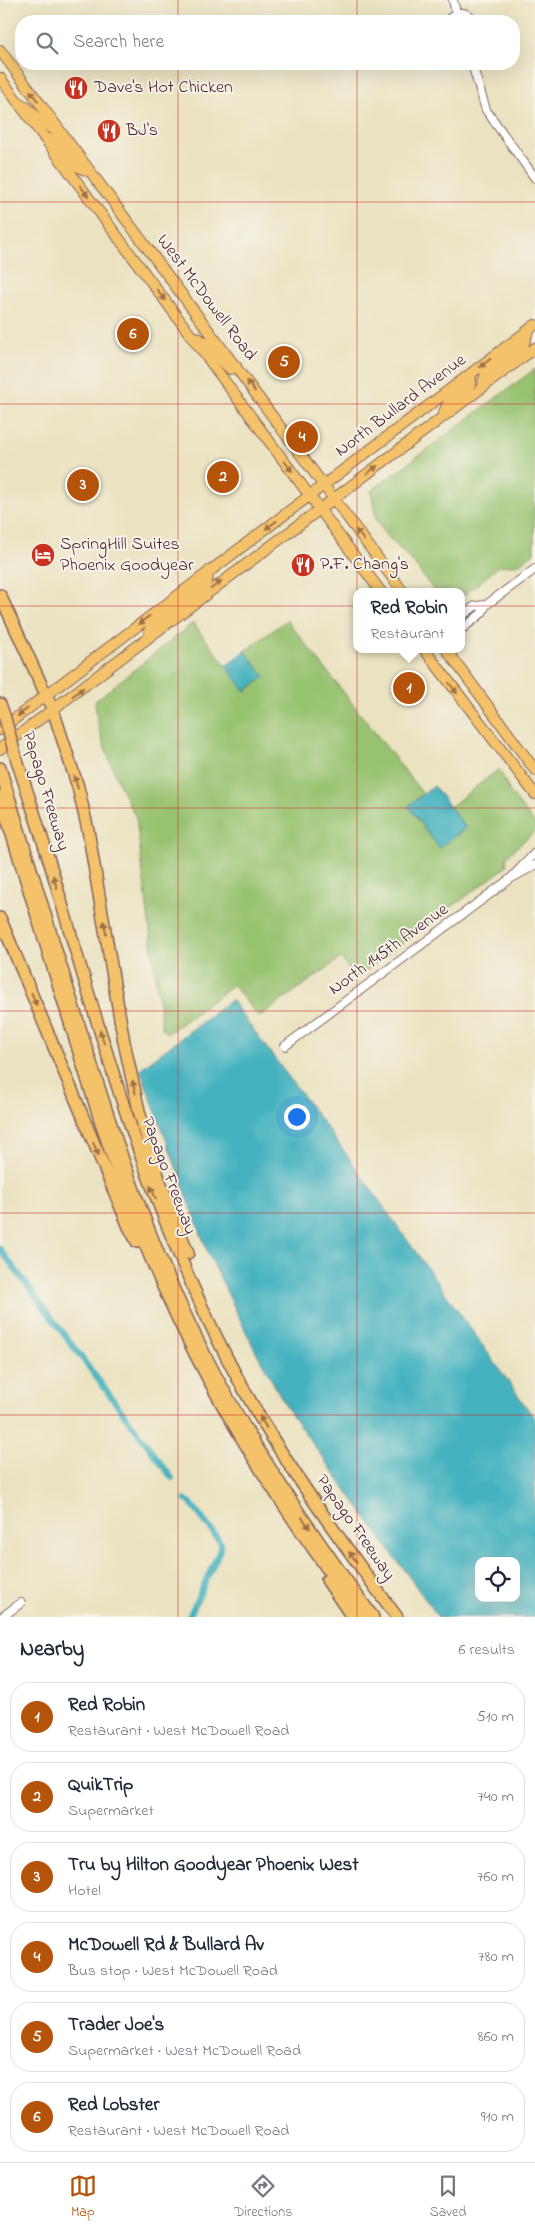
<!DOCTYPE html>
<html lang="en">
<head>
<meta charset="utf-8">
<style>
  :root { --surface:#fff; --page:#f2f2f3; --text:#1f2937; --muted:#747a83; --line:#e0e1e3; --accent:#b45309 }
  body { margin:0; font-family:"Indie Flower",sans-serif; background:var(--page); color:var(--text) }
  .controls { position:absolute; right:15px; bottom:15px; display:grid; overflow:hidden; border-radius:10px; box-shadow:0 5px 20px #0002 }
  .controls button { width:45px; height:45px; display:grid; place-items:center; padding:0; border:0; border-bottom:1px solid var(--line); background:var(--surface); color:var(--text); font:25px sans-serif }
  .you { position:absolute; left:296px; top:1116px; width:18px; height:18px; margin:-12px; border:4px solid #fff; border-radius:50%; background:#1a73e8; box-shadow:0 0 0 8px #1a73e833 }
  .badge { display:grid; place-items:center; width:32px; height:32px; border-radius:50%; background:var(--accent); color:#fff; font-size:16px; font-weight:700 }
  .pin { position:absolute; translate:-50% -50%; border:2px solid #fff; box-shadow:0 1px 5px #0006 }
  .popup { position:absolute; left:353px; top:588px; width:112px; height:65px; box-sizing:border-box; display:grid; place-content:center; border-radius:10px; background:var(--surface); filter:drop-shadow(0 1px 4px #0005); font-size:16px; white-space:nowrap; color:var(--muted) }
  .popup b { font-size:19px; color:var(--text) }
  .popup::after { content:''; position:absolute; left:50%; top:100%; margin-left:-10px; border:10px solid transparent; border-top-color:var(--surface) }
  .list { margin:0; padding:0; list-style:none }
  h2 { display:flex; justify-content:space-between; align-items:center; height:65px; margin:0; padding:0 20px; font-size:21px }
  h2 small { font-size:16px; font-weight:400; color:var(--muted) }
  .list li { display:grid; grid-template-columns:32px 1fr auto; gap:15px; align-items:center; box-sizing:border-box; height:70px; margin:0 10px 10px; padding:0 10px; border:1px solid var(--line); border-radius:20px }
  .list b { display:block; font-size:19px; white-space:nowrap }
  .list p { margin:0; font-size:16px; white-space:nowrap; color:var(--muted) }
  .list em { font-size:16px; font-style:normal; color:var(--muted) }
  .icon { flex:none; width:28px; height:28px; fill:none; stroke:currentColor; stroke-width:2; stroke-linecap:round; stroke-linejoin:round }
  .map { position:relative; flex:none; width:535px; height:1617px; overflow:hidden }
  .search { position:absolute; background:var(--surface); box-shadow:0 5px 20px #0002; left:15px; right:15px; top:15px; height:55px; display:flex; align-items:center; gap:12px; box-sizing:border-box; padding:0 18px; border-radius:20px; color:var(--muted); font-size:19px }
  .sheet { height:545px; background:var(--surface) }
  nav { display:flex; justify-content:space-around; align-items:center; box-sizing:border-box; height:70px; border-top:1px solid var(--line); background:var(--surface); font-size:14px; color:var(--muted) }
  nav a { display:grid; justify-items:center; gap:2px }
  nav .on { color:var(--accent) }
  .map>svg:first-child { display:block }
  .green { fill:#97c270; stroke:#70704e }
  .water { fill:#44b2bf; stroke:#476875; fill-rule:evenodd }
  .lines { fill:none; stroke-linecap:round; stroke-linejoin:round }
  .canal { stroke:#44b2bf; stroke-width:6 }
  .minor-casing { stroke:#82635f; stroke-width:10 }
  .major-casing { stroke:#82635f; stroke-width:12 }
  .highway-casing { stroke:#82635f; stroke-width:14 }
  .minor { stroke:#fff; stroke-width:8 }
  .major { stroke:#f3c26a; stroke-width:10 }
  .highway { stroke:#f3c26a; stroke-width:11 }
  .highway-bridge-casing { stroke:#82635f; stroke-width:14; stroke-linecap:butt }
  .highway-bridge { stroke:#f3c26a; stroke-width:11 }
  .oneway { fill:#9e704a }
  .grid { fill:none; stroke:#d62828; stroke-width:1; stroke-opacity:0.55 }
  .labels { text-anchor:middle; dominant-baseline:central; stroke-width:4; stroke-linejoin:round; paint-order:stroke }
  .poi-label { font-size:18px; fill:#4a1f2b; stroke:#f7f3e8; text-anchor:start }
  .street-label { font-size:18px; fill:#4a1f2b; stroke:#f7f3e8 }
</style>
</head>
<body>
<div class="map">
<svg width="535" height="1617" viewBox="0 0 535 1617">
  <rect width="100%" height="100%" fill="#f7f3e8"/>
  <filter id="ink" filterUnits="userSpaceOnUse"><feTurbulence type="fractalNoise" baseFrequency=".02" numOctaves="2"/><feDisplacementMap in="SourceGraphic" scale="10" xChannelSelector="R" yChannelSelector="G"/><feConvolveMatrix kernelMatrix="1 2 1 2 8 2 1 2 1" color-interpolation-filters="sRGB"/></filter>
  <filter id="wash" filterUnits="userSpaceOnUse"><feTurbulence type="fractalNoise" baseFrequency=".0096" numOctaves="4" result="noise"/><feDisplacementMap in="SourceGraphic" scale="20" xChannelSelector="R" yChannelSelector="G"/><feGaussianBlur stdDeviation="1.12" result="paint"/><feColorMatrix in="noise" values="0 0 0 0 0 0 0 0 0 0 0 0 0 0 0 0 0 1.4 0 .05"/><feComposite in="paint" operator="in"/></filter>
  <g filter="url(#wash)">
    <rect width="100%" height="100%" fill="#eae2c0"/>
    <path class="green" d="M535 369 534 553 520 564 499 566 462 597V592H435L411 560 385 534 376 520 371 491Z
      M287 620 423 794 408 806 439 848 466 828 450 807 499 769 510 792 535 824V831L507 856 506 867 356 978 341 958 259 1017 233 985 167 1034 162 1028 136 817C120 789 95 732 95 701L193 623 246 691 265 677 245 651Z"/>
    <path class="water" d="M245 651 265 677 245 691 226 666Z
      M434 786 466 828 439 848 408 806Z
      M231 1000 341 1147 535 1419V1617H438L287 1408 252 1344 208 1253 140 1069ZM479 1561H516V1598H479Z"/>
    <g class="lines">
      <path class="canal" d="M0 1249 172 1478
        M185 1500 190 1502 218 1539
        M189 1617 219 1552 221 1543"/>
    </g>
  </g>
  <g filter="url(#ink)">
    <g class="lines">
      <g class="minor-casing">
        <path id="minor" d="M453 0 456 13
          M448 21C455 10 467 10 473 21
          M472 64 486 110 535 178
          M462 616 475 606 486 605
          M462 629 482 613 486 605 535 569
          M511 878 535 853
          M285 1046 510 879 535 865
          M2 1617 21 1603"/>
      </g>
      <g class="major-casing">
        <path id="major" d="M0 50 403 592
          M0 78 381 592
          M21 104C34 111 48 131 60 131
          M44 138 55 140 76 166 90 172
          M196 337 206 343 228 367 230 369 236 366
          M482 387 485 375 524 344 528 331
          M442 417 448 403 470 384 471 379 469 375
          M149 631 151 626 207 581 209 571
          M424 649 535 794
          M446 649 535 770
          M0 730 535 325
          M0 749 535 348"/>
      </g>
      <g class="highway-casing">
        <path id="highway" d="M0 595 53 710 78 787 88 830 124 1042 139 1111 159 1179 188 1253
          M0 704 4 715
          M15 754C28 795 42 836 54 877 102 1040 148 1205 227 1358 274 1450 336 1534 397 1617
          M0 768C24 846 48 924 72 1002 106 1112 141 1223 191 1327 241 1431 305 1525 373 1617
          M0 796C24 873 47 950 71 1026 98 1116 126 1205 165 1291 217 1408 286 1514 362 1617
          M0 918 129 1227 137 1242
          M327 1580 352 1617"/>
      </g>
      <use href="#minor" class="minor"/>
      <use href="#major" class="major"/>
      <use href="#highway" class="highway"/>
      <g class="highway-bridge-casing">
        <path id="highway-bridge" d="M4 715 15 754"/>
      </g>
      <use href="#highway-bridge" class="highway-bridge"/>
    </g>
    <defs><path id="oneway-solid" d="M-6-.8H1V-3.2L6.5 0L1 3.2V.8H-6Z" transform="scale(1.25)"/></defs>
    <g class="oneway">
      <use href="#oneway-solid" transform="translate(34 96) rotate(-126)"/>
      <use href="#oneway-solid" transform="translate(84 191) rotate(53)"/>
      <use href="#oneway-solid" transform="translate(161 295) rotate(53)"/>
      <use href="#oneway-solid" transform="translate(485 363) rotate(143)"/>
      <use href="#oneway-solid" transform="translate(251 386) rotate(-126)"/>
      <use href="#oneway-solid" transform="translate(288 466) rotate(53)"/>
      <use href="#oneway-solid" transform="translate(372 470) rotate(-37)"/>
      <use href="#oneway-solid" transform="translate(271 525) rotate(144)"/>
      <use href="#oneway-solid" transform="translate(360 535) rotate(-127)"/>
      <use href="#oneway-solid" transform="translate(216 585) rotate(-37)"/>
      <use href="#oneway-solid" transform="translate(144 620) rotate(143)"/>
      <use href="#oneway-solid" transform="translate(453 688) rotate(53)"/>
      <use href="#oneway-solid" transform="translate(78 692) rotate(-38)"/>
      <use href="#oneway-solid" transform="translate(23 712) rotate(143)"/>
      <use href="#oneway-solid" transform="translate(76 782) rotate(-107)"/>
      <use href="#oneway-solid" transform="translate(55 882) rotate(-106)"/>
      <use href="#oneway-solid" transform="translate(105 928) rotate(-100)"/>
      <use href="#oneway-solid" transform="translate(34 999) rotate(68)"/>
      <use href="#oneway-solid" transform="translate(102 1037) rotate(-108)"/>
      <use href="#oneway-solid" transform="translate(134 1087) rotate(-103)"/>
      <use href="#oneway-solid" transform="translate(96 1149) rotate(66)"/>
      <use href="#oneway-solid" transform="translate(153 1192) rotate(-114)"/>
      <use href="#oneway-solid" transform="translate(263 1422) rotate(-120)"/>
      <use href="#oneway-solid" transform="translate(306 1523) rotate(55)"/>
      <use href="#oneway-solid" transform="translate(353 1557) rotate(-126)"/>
    </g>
  </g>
  <path class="grid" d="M178 0V21M357 0V21M178 64V1617M357 64V1617M0 202H535M0 404H535M0 606H535M0 808H535M0 1011H535M0 1213H535M0 1415H535"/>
  <defs>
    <g id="restaurant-disc" transform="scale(1.25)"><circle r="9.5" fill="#c8321e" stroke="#f7f3e8"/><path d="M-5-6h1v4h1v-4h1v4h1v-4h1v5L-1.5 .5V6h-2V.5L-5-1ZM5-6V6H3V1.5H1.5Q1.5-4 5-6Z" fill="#fff"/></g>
    <g id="hotel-disc" transform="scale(1.25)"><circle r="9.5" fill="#c8321e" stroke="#f7f3e8"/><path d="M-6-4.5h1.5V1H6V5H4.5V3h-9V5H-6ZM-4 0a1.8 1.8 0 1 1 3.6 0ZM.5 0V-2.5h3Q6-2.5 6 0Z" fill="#fff"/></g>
  </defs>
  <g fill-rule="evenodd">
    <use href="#restaurant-disc" x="76" y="88"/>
    <use href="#restaurant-disc" x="109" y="131"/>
    <use href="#hotel-disc" x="43" y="555"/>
    <use href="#restaurant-disc" x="303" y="565"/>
  </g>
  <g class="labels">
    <g class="poi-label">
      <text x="94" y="88">Dave's Hot Chicken</text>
      <text x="126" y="131">BJ's</text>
      <text x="60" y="545">SpringHill Suites<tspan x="60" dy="21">Phoenix Goodyear</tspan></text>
      <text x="320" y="565">P.F. Chang's</text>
    </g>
    <g class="street-label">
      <text transform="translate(206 298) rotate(53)">West McDowell Road</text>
      <text transform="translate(401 406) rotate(-37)">North Bullard Avenue</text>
      <text transform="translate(45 791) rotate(73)">Papago Freeway</text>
      <text transform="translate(389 950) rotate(-36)">North 145th Avenue</text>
      <text transform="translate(168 1176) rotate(69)">Papago Freeway</text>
      <text transform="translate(355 1528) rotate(55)">Papago Freeway</text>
    </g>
  </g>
</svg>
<div class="controls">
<button><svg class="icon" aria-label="locate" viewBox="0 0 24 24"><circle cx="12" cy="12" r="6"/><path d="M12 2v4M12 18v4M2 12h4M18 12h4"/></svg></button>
</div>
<div class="you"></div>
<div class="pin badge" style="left:409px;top:688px">1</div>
<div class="popup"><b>Red Robin</b>Restaurant</div>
<div class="pin badge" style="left:223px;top:477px">2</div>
<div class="pin badge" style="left:83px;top:485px">3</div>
<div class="pin badge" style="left:302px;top:437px">4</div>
<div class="pin badge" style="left:284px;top:362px">5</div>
<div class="pin badge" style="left:133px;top:334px">6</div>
<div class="search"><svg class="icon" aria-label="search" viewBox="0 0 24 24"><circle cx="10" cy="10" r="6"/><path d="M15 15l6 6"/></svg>Search here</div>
</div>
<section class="sheet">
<h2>Nearby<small>6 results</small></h2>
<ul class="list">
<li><span class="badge">1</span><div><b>Red Robin</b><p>Restaurant · West McDowell Road</p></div><em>510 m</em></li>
<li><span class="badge">2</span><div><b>QuikTrip</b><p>Supermarket</p></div><em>740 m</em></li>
<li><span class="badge">3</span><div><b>Tru by Hilton Goodyear Phoenix West</b><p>Hotel</p></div><em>760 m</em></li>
<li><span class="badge">4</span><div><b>McDowell Rd &amp; Bullard Av</b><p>Bus stop · West McDowell Road</p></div><em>780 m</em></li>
<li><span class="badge">5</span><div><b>Trader Joe's</b><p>Supermarket · West McDowell Road</p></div><em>860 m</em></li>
<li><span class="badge">6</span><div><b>Red Lobster</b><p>Restaurant · West McDowell Road</p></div><em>910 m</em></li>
</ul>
</section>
<nav>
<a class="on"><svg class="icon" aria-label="map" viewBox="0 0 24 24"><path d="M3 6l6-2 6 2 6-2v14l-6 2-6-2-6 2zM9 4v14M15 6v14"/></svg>Map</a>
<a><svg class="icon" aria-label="directions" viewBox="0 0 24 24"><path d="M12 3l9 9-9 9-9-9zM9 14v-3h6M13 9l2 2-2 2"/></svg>Directions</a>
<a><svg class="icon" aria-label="saved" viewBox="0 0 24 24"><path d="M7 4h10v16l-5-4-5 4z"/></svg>Saved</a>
</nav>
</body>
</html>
